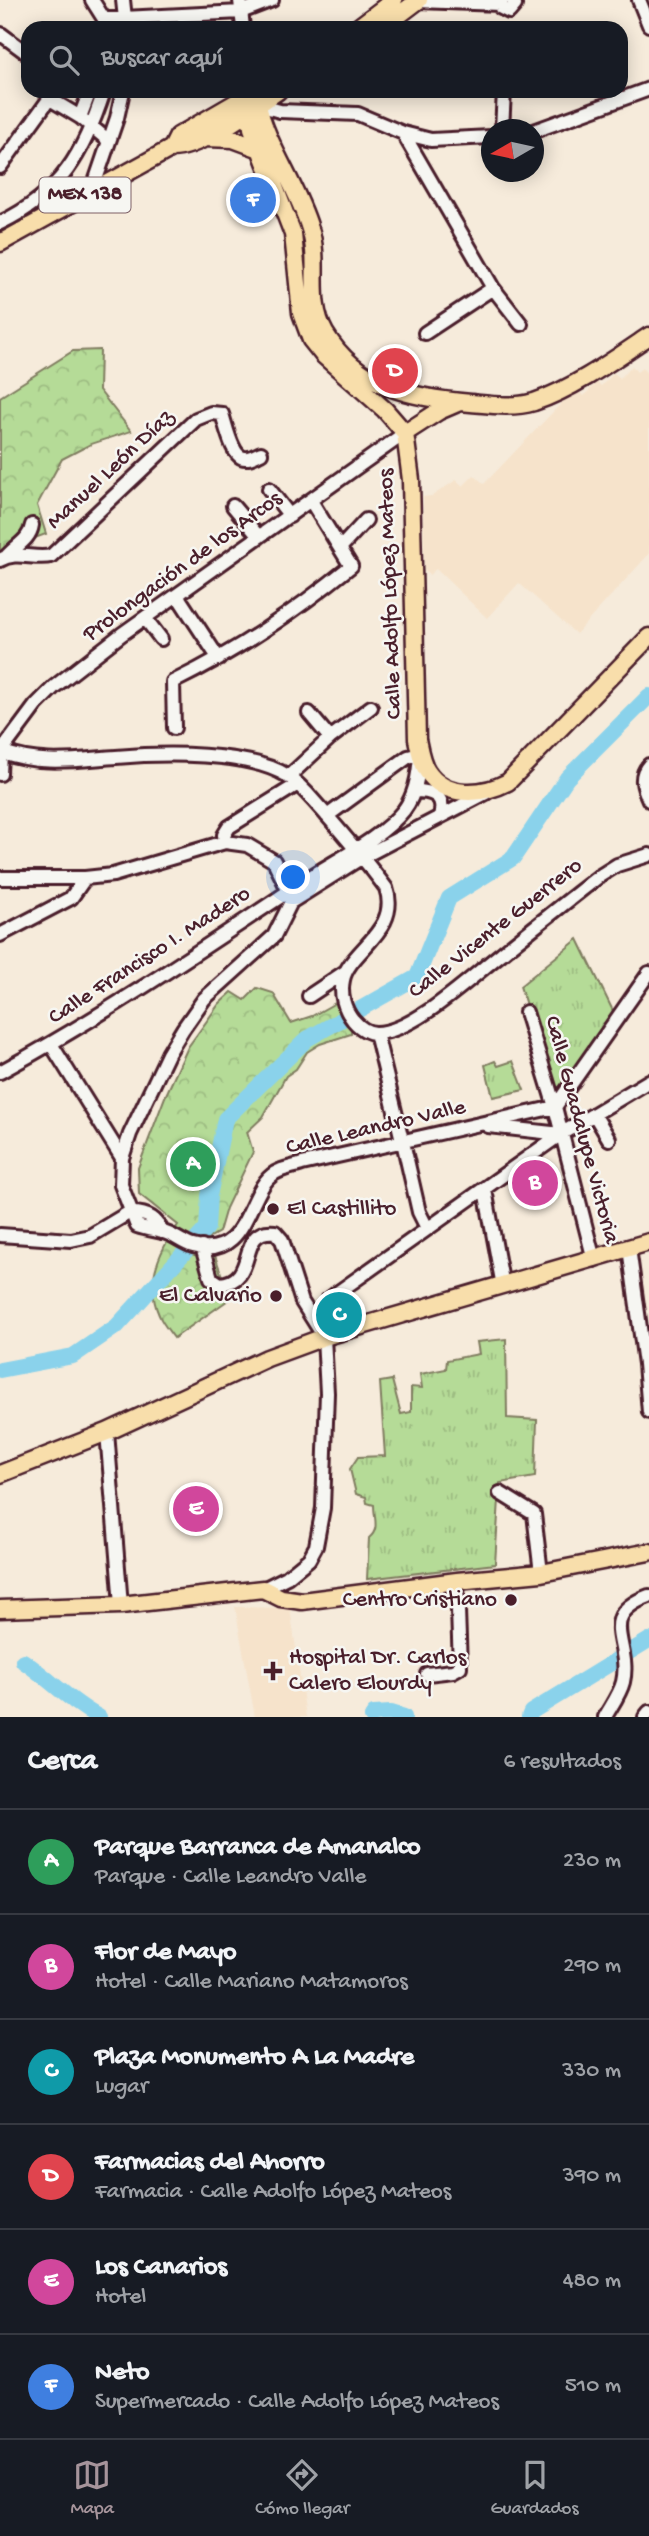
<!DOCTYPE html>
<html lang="es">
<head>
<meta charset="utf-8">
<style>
  :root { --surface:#171b24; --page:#242831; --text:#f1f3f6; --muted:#9ea1a6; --line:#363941; --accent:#a6949b }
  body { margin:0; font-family:"Gochi Hand",sans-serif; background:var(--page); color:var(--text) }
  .compass { position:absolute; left:481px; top:119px; width:63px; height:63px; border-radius:50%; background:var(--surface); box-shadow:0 4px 18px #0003; rotate:261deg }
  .you { position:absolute; left:294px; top:878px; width:24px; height:24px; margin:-18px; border:5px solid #fff; border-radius:50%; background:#1a73e8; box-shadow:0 0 0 10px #1a73e833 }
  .badge { display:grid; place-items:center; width:46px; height:46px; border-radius:50%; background:var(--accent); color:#fff; font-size:23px; font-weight:700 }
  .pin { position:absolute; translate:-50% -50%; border:4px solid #fff; box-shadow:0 2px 7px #0006 }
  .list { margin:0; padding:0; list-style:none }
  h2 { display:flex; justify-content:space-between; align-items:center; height:91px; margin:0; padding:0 28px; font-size:30px }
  h2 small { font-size:23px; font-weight:400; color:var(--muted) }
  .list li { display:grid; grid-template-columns:46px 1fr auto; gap:21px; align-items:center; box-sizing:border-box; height:105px; padding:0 28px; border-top:2px solid var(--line) }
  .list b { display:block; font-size:26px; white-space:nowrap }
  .list p { margin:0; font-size:23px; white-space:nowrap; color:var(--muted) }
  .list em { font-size:23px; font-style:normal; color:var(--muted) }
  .icon { flex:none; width:38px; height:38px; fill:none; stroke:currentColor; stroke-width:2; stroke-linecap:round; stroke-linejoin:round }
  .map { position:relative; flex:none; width:649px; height:1717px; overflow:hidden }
  .search { position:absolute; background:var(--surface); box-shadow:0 4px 18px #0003; left:21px; right:21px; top:21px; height:77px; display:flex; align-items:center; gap:18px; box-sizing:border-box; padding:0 24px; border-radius:21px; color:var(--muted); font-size:26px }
  .sheet { height:721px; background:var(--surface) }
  nav { display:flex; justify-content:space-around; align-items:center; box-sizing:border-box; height:98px; border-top:2px solid var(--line); background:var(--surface); font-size:19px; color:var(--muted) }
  nav a { display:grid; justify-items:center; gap:4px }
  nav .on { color:var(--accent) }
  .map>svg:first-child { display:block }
  .built { fill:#f6e3cb }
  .grass { fill:url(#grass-tufts); stroke:#807d61; stroke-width:2 }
  .forest { fill:url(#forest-crowns); stroke:#807d61; stroke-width:2 }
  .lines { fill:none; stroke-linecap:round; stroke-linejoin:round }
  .river { stroke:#8ad2eb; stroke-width:16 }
  .minor-casing { stroke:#4a1f2b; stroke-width:18 }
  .major-casing { stroke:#4a1f2b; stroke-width:21 }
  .minor { stroke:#f6f6f2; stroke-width:12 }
  .major { stroke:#f8deab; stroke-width:16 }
  .poi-dot { fill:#4a1f2b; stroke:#f6f6f2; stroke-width:2.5 }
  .labels { text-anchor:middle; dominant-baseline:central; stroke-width:5; stroke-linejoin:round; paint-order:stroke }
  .shield { fill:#f6f6f2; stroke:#7e6067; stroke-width:2 }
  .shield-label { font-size:21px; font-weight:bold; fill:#4a1f2b }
  .street-label { font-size:23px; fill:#4a1f2b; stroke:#f6f6f2 }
  .poi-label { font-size:23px; fill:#4a1f2b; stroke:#f6f6f2; text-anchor:start }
</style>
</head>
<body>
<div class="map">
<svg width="649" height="1717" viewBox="0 0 649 1717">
  <defs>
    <pattern id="grass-tufts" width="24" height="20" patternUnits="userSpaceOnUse" patternTransform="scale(1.75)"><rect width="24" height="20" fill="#b5db97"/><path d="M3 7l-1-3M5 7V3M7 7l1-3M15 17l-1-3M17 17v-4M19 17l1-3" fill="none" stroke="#9dbc82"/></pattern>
    <pattern id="forest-crowns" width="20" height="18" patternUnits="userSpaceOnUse" patternTransform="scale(1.75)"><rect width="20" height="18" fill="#b5db97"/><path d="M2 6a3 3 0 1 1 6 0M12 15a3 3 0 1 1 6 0" fill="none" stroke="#9dbc82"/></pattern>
  </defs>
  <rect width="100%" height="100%" fill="#f6ebdb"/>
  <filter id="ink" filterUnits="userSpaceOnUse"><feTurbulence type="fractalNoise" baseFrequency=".0143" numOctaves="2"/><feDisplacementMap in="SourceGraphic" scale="14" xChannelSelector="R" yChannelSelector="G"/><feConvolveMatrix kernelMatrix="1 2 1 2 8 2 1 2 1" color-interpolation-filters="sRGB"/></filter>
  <g filter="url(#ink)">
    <path class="built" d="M632 366 637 372 642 368 649 375V554L576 634 519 583 487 618 436 569 429 575 424 570 423 497 432 496 456 480 463 486 474 475 484 484 575 389 584 396 597 382 601 386 614 373 620 378Z
      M235 1607 290 1608 306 1717H255Z"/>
    <path class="grass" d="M578 939 614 1013 560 1091 552 1088 520 986Z
      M495 1061 498 1066 513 1061 524 1090 493 1097 485 1065Z
      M506 1339 507 1418 537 1420 535 1477 500 1483 495 1564 367 1579 369 1538C380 1529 374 1519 374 1505L367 1503 366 1497 356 1494 350 1469 358 1457 385 1456 380 1382 392 1380 401 1414 411 1412V1387L422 1388 420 1374 446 1369 447 1360 479 1354 477 1342Z"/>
    <path class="forest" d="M100 350 99 390 131 431 91 444 62 459 37 505 46 534 16 545 0 557V397L73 351Z
      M257 988 273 993 291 1023 312 1016 337 1002 351 1028V1034L320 1044 307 1052 296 1069 286 1076 263 1117 247 1132 253 1152 226 1208 219 1232 209 1238 224 1282 236 1289 234 1296 174 1338C169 1331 162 1323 159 1315 145 1284 159 1251 178 1225L139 1194 138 1168 165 1097 188 1047 219 1004 232 992 245 1000Z"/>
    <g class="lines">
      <path class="river" d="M0 1370 73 1356 117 1326 207 1228 209 1196 225 1119 307 1039 417 977 449 898 513 858 567 778 649 696
        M23 1661C50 1679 70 1702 99 1717
        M372 1717 374 1714 391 1713 404 1717
        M529 1717 531 1712 649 1640"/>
      <g class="minor-casing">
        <path id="minor" d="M92 0 104 19 241 12 272 0
          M123 0 126 28
          M240 0 243 28
          M502 0 501 8 509 12 515 5 513 0
          M639 0 649 25
          M418 1 500 4
          M0 36 1 34 28 54
          M50 99 80 117 109 141
          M258 105 280 111 358 114 403 133 431 140 491 137
          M80 117 90 91
          M502 130 504 91
          M534 131 649 89
          M403 133 493 288 521 324
          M0 167 55 91
          M92 191 117 118 123 91
          M0 223C61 194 84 153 104 91
          M425 333 493 288
          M269 489 290 516
          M233 506 259 537
          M341 547 366 520
          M6 557C15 546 30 540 32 525
          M0 560C16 550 34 560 51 556L196 419 211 413 222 414C226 425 232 458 245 458 250 459 256 455 261 453
          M177 595 219 659
          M145 618 161 639
          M309 713 330 738
          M174 728 173 682C240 649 293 613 351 566L311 501
          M0 751C41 766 73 760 116 757 162 753 248 751 288 776 301 785 311 798 322 810 344 835 366 861 386 888 401 931 349 950 343 980 340 994 344 1009 353 1020 359 1027 367 1033 376 1033 413 1033 472 976 501 954 533 928 565 903 598 877L617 865 649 855
          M1 752 36 705 54 687 122 634 405 433
          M649 765C639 776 643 787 649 800
          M0 774 1 752
          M288 777 330 738 371 707
          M414 791C432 791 446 795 440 816
          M225 842 224 835 229 827 298 784
          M0 878H85L113 875 225 842 247 845 274 861 289 892 291 902 274 936 204 999 183 1029 168 1054 130 1134 122 1158 121 1185 137 1226C146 1229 154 1230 163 1232 173 1234 182 1243 193 1246 249 1262 247 1189 275 1173 283 1168 294 1167 302 1164L555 1107
          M291 902 361 858 486 793
          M0 935 71 898 85 878
          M309 996 345 972
          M526 1012 555 1107 594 1260
          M376 1033 401 1136
          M51 1044 122 1158
          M0 1072C105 1015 205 947 304 881 335 860 380 840 404 810 416 794 419 774 420 754L408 757 327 816
          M555 1107 649 973
          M594 1114 609 1139
          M488 1126 561 1134
          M403 1142 419 1212 427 1228
          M485 1190 503 1286
          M132 1213C146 1213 157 1218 162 1232
          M0 1235 71 1240 90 1236 130 1212
          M202 1247 211 1278 220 1284C260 1281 235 1228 275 1232L282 1240 302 1302 324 1337 327 1393 323 1508 316 1546 309 1559 287 1577 263 1589
          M629 1248 645 1364 649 1412
          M316 1322 327 1301 337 1293 561 1134 649 1081
          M107 1432 121 1605
          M500 1493 534 1514 541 1573
          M427 1674 453 1671 460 1667 457 1581
          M605 1717C611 1706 620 1694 623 1682 632 1644 595 1616 649 1596
          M645 1717 649 1712"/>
      </g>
      <g class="major-casing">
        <path id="major" d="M357 28 394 0
          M382 28 419 0
          M248 96 252 128 293 234 301 313 311 340 323 355 385 410 405 433 411 480 417 739C419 749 421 762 427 771 445 799 483 795 508 782L649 637
          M257 102C267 147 297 185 310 229 321 263 306 300 325 333 358 388 413 398 471 403 492 405 514 408 534 402 573 389 615 359 649 336
          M206 138 233 139 260 149
          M172 148 178 136 254 92
          M0 243 172 148C202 148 252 109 278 91
          M405 433 439 411 460 402
          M0 1474 107 1432 267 1358 324 1337 649 1242
          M0 1609 121 1605 263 1589 281 1598 302 1601 457 1581 541 1573 649 1552"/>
      </g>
      <use href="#minor" class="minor"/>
      <use href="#major" class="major"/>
    </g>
  </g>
  <g class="poi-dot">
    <circle cx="273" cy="1209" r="7"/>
    <circle cx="276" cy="1296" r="7"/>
    <circle cx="511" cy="1600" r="7"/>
    <path d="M269.5 1660.5h7v7h7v7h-7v7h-7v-7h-7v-7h7z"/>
  </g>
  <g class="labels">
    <rect class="shield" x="39.5" y="177.5" width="91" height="35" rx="5"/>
    <g class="shield-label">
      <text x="85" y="195">MEX 138</text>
    </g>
    <g class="street-label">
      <text transform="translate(111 470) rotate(-43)">Manuel León Díaz</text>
      <text transform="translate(183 567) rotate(-36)">Prolongación de los Arcos</text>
      <text transform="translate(391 594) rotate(-92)">Calle Adolfo López Mateos</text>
      <text transform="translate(496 929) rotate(-38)">Calle Vicente Guerrero</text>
      <text transform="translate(150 956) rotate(-33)">Calle Francisco I. Madero</text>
      <text transform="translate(376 1128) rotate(-13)">Calle Leandro Valle</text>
      <text transform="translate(581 1130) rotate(75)">Calle Guadalupe Victoria</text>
    </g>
    <g class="poi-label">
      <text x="287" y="1209">El Castillito</text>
      <text x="262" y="1296" text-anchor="end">El Calvario</text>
      <text x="497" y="1600" text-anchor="end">Centro Cristiano</text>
      <text x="289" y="1658">Hospital Dr. Carlos<tspan x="289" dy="26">Calero Elourdy</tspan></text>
    </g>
  </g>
</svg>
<svg class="compass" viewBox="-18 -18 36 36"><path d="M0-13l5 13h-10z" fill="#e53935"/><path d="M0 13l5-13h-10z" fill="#9ea1a6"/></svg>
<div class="you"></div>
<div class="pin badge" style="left:193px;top:1164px;background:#2e9e5b">A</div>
<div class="pin badge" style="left:535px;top:1183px;background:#d1479c">B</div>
<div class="pin badge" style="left:339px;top:1315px;background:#0f9aa8">C</div>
<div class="pin badge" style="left:395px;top:371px;background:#e0444e">D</div>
<div class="pin badge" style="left:196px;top:1509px;background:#d1479c">E</div>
<div class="pin badge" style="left:253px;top:200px;background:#3f7fe0">F</div>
<div class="search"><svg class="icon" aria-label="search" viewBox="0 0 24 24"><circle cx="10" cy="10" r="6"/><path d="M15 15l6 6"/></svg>Buscar aquí</div>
</div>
<section class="sheet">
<h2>Cerca<small>6 resultados</small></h2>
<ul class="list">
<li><span class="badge" style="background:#2e9e5b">A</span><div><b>Parque Barranca de Amanalco</b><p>Parque · Calle Leandro Valle</p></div><em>230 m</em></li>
<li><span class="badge" style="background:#d1479c">B</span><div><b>Flor de Mayo</b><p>Hotel · Calle Mariano Matamoros</p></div><em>290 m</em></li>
<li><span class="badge" style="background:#0f9aa8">C</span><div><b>Plaza Monumento A La Madre</b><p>Lugar</p></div><em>330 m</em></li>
<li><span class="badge" style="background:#e0444e">D</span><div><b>Farmacias del Ahorro</b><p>Farmacia · Calle Adolfo López Mateos</p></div><em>390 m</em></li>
<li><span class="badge" style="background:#d1479c">E</span><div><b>Los Canarios</b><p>Hotel</p></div><em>480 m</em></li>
<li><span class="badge" style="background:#3f7fe0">F</span><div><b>Neto</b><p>Supermercado · Calle Adolfo López Mateos</p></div><em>510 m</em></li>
</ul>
</section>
<nav>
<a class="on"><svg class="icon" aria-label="map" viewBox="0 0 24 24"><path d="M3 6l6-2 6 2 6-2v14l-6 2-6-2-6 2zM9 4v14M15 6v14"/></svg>Mapa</a>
<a><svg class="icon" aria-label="directions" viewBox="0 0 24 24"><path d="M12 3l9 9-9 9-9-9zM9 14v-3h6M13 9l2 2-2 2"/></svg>Cómo llegar</a>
<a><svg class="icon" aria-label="saved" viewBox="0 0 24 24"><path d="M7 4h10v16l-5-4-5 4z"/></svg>Guardados</a>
</nav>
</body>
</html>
